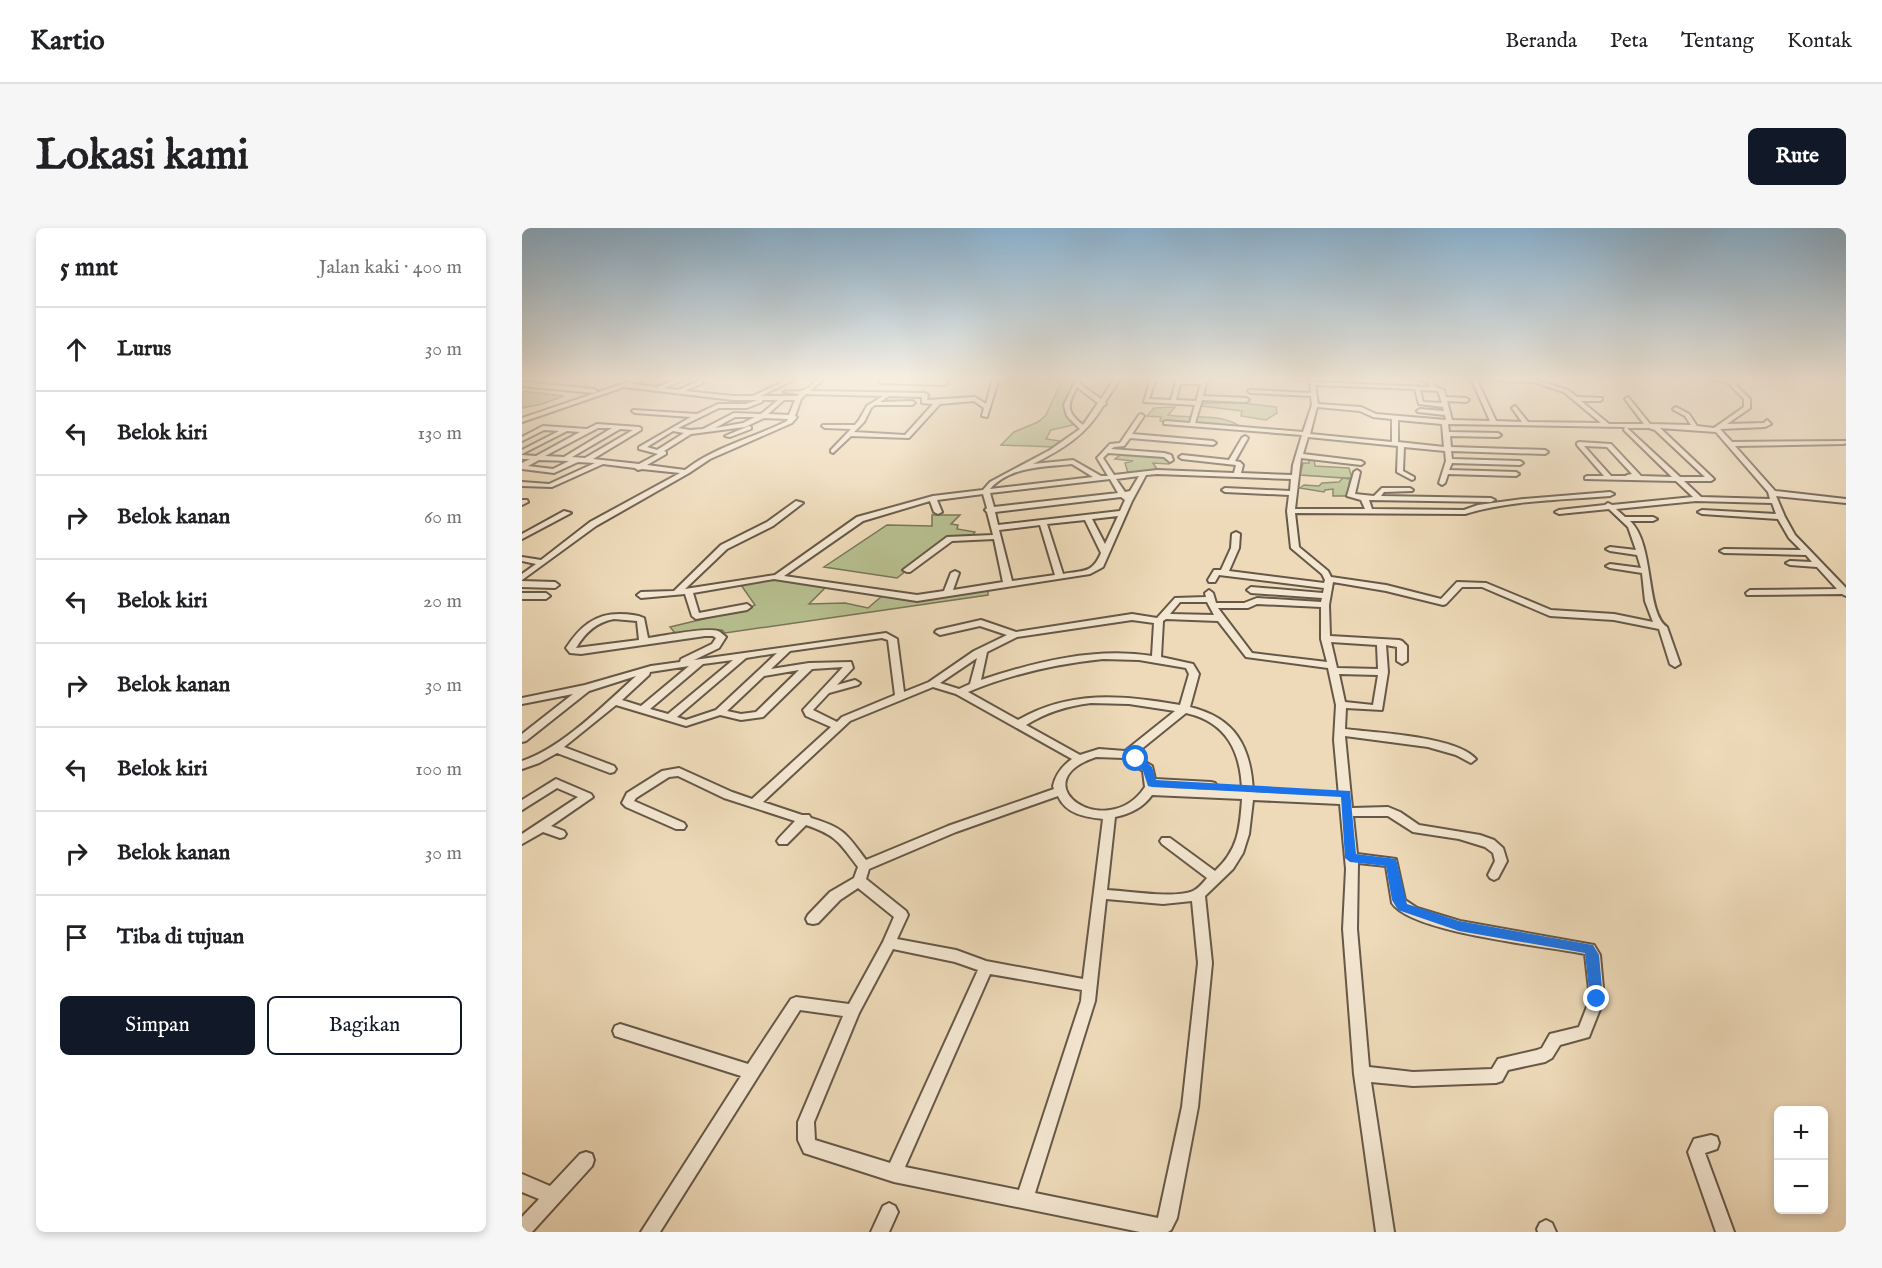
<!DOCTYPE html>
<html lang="id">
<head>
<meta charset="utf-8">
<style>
  :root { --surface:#fff; --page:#f6f6f6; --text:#202124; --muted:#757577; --line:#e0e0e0; --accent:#111827 }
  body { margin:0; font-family:"IM FELL English",serif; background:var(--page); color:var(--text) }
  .controls { position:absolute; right:18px; bottom:18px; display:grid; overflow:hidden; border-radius:9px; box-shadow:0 3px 9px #0003 }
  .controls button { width:54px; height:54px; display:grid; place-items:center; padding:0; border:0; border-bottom:2px solid var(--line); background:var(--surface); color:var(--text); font:30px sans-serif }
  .stop { position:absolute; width:18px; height:18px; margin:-14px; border:4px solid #1a73e8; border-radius:50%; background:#fff }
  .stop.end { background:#1a73e8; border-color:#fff; box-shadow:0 2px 6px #0008 }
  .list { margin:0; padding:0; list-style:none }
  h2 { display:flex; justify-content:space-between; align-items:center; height:78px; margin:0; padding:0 24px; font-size:26px }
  h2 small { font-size:20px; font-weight:400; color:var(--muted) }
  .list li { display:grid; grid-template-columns:39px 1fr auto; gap:18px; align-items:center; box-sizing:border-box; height:84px; padding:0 24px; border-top:2px solid var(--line) }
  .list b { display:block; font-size:22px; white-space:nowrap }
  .list em { font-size:20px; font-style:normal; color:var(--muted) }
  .actions { display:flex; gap:12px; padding:18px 24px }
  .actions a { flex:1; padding:14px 0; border:2px solid var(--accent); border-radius:9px; text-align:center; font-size:21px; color:var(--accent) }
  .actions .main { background:var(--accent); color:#fff }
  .icon { flex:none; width:33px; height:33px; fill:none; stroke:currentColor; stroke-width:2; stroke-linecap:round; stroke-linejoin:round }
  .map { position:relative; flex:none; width:1324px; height:1004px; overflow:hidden; border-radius:9px }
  header { display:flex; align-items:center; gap:36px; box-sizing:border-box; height:84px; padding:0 30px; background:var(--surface); border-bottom:2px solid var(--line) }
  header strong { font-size:28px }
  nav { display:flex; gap:33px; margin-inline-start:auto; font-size:21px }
  .intro { display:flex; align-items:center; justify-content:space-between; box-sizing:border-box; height:144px; padding:0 36px }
  h1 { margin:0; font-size:42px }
  .button { padding:15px 27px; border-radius:9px; background:var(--accent); color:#fff; font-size:21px; font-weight:700 }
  main { display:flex; gap:36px; padding:0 36px }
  aside { flex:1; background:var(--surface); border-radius:9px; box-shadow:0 3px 9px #0003 }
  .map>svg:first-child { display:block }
  .green { fill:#b7c090; stroke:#78765a; stroke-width:1.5 }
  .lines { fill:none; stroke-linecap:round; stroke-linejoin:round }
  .minor-casing { stroke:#665848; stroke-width:4 }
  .minor { fill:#f4e7d2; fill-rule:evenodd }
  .route { fill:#1a73e8 }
</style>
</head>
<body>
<header>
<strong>Kartio</strong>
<nav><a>Beranda</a><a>Peta</a><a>Tentang</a><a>Kontak</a></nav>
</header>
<div class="intro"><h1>Lokasi kami</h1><a class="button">Rute</a></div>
<main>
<aside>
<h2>5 mnt<small>Jalan kaki · 400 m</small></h2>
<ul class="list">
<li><svg class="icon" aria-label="ahead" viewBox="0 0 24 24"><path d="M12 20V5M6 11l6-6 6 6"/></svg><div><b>Lurus</b></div><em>30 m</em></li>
<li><svg class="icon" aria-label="left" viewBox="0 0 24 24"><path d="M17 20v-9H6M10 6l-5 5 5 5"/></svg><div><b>Belok kiri</b></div><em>130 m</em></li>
<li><svg class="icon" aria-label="right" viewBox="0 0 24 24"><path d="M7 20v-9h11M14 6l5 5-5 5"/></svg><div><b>Belok kanan</b></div><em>60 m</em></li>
<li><svg class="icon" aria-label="left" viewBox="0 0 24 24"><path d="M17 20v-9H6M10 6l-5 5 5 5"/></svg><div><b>Belok kiri</b></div><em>20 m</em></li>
<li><svg class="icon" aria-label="right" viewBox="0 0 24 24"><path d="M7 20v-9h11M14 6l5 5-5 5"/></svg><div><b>Belok kanan</b></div><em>30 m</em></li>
<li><svg class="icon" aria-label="left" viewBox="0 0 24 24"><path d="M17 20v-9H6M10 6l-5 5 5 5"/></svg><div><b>Belok kiri</b></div><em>100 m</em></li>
<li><svg class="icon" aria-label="right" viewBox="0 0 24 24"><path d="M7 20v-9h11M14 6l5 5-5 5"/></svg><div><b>Belok kanan</b></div><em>30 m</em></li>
<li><svg class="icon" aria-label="arrive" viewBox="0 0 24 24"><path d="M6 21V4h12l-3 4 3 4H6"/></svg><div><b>Tiba di tujuan</b></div></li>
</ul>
<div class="actions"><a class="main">Simpan</a><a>Bagikan</a></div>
</aside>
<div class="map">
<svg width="1324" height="1004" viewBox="0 0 1324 1004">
  <rect width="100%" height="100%" fill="#eedab9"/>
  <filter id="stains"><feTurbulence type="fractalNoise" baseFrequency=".00333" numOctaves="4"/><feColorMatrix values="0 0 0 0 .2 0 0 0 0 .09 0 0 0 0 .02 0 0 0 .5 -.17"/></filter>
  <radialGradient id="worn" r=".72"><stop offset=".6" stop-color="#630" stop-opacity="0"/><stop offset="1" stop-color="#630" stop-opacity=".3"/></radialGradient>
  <path class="green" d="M541 150H556C544 169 538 180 551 197L529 202 524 211 538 213 532 219 479 217 492 204 516 194 524 187Z
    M0 163 42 168 20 176 0 180Z
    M681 175H720L754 179 755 185 744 192 719 188 720 183 679 178Z
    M653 179 646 187C670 191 694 185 716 197L714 200 638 193 639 189 625 188 632 180Z
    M601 225 651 228 647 236 631 235 635 241 646 242 606 245 603 235 611 233 593 231Z
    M787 231H792L793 238 827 240 830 250H821L828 251 825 268H811V261L803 262 802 264 778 260 782 257 797 258 800 255 817 254 821 250 778 247 781 235H787Z
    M410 287H438L429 296 436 297 435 301 453 304 449 309 425 311 375 350 302 339 365 297 410 298Z
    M255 349 306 357 287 376 323 375 346 380 360 368 389 372 466 360V367L203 405 200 402 153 405 148 399 227 380 233 377 219 357Z"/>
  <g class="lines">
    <g class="minor-casing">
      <path id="minor" d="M118 150H125L109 156 135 159 160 150 161 152 142 160 156 162 179 152 181 155 163 163 211 168H231L269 150H275L239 168H275L278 166 262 164C268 162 276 165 282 162 291 159 293 150 303 150L288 163 403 165 406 167 405 172 453 169 464 176 471 150H477L465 189 460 188 462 180 452 173 418 176 387 210 329 208 311 225 309 224V222L329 201 303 200 300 198 301 197H333L337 192 345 178 361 168 284 166 279 171 273 188 275 189 270 195 188 231 167 245 74 298 0 352V346L14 336 0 333V329L19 332 68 294 158 245 120 241 116 242 113 240 81 236 30 259 0 258V254L27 256 73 235 56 234 32 245 0 241V235L8 231H0V227L14 228 58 204 45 203 0 226V222L37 203 22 202 0 213V209L21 198 65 201 75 196 117 199 119 200V202L71 231 117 236 136 226 117 221V219L169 189 113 185 110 183 111 182 175 186 196 176H224L236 172H211L102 159 0 194V190ZM367 168 400 169V175L411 176 383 207 332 204 342 194 349 180 353 177H390L393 175 390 173 358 174ZM240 172H256L239 186 212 185 181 201 168 202 156 200 197 180H225L240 174ZM262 172H273L267 187 246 186ZM213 189H233L221 195 193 200ZM242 190 266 191 265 193C232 210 193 218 163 242L125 237 144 226V224L142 223 169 206 223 199ZM76 200H90L42 229 23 228ZM98 201 111 202 63 230 50 229ZM151 203 162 205 135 222 125 219ZM17 232 47 233 31 241 6 238Z
        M555 150H559L557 155 579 171 593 150H599L583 174 584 176 581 178C564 207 541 221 511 236L551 232 579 248H586L575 230 588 216 598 215 617 187 619 186 622 188 610 206 691 213 694 215 691 217 608 210 602 218 592 219 589 221 642 225 649 227 651 232 648 234 642 229 586 225 581 230 592 247 635 242 712 245 714 237 660 231 657 229 660 227 707 232 720 210 723 208 726 210 713 233 718 234 721 237 719 245 770 247 771 237 780 207 642 196V194L644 193 668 195 673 177 622 174 629 150H634L627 171 649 172 655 150H659V152H681L685 150H690L684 155 681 168 724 170 727 172 724 174 680 172 673 195 781 204 790 177 789 168 729 165 726 163 727 162 789 165 788 152H774L772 150H800L793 152V154L908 159 906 153 884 150H909L914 159 922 162 924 169 944 170 947 172 944 174 925 173 930 192 968 193 949 150H954L974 193 1000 194 990 180 993 178 1006 194 1079 195 1042 164 1012 154 974 153 971 151 973 150 1002 151V150H1008L1046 162 1055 169 1080 170V172L1078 173H1059L1087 196H1122L1103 171 1106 169 1128 196 1169 197 1163 188 1152 182 1151 181 1154 179 1167 186 1175 198 1192 200 1222 179V171L1209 158V156L1187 150H1195L1212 153 1218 150H1223L1214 157 1228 171V180L1205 196 1242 195 1245 192 1249 196 1243 199 1198 201 1210 214 1324 213V215L1322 216 1213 218 1253 263 1324 271V275L1254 268 1263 289 1273 307 1324 360V368L1320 366 1225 367 1224 365 1228 362 1315 361 1295 339 1268 337 1264 335 1268 333 1290 334 1284 327 1202 325 1198 323 1202 321 1279 322 1267 310 1256 291 1180 286 1176 284 1180 282 1254 286 1250 275 1174 273 1094 281 1103 289H1131L1135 291 1131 293H1108C1133 316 1123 384 1145 399L1158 436 1153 439 1148 436 1137 401 1092 392 1028 388 960 359H940L924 376 921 377 864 363 811 354 807 377 808 408 877 412 880 413 885 418V433L880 436 875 433V419L864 417 866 444 860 482 824 480 823 501C854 505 934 508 954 531L949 535 934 527 906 519 823 508 830 580 866 579 878 584 897 597 958 607 972 612 981 620 985 633 976 650 972 652 968 650 966 647 973 633 971 625 963 619 937 611 891 604 866 588H831L835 626 874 631 883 672 895 680 938 693 1072 717 1078 727 1082 771 1067 809 1038 817 1030 830 1023 834 986 842 980 853 974 855 891 858 849 854 872 1004H854L832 846 821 701 824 641 818 576 731 572 727 606 721 625 711 641 683 668 690 735 676 879 655 990 649 1002 646 1004H618L372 954 282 925 276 912V894L321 788 278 782 138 1004H119L219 848 93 808 91 803 93 798 98 796 226 836 269 771 274 769 327 776 361 714 372 689 336 660 318 672 296 695 291 696 286 695 284 691 286 687 308 664 332 650 336 639C317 614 314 607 284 597L265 616H257L255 613 257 610 273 593 202 570 156 548 147 549 114 570 112 573 162 595 164 598 162 601H154L104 579 100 575 105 565 140 543 157 540 210 564 230 571 309 499 284 488 281 482 321 439 290 441 241 489 219 492 198 487 164 498 94 477 42 519 92 538 94 541 92 544 88 545 35 525 17 535 0 541V533C40 520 83 476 114 448L67 463 4 513 0 514V506L51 466 0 476V470L63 457 129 438 158 434 159 431 190 416 194 410 191 408H183L59 426 48 425 44 420C58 399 72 386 98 386 107 386 115 387 122 390L126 410C141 408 184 399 196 403 199 404 201 407 204 409L197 420 172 432 364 405 375 411 382 464 407 454 452 423 485 407 458 398 418 407 413 404 415 402 459 392 494 404 610 386 635 390 653 370 684 369 683 365 687 362 691 365 694 375H722L735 370 799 374 800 370 729 365 725 362 729 359 801 365 802 360 697 347 693 354H687L686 352 692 342H699L709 320 710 306 714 304 718 306 717 320 707 343 802 355 803 352 800 346 769 320 765 283 767 267 703 264 700 262 703 260 768 263 769 251 635 246 624 247 610 273 581 339 568 346 395 373 252 351 171 365 177 385 225 376 229 379 225 382 174 391 170 388 163 366 119 370 115 367 119 364 152 363 199 317 245 294 274 273 281 275 251 298 205 321 163 361 253 347 335 289 411 268 461 262 468 254 528 222 558 201 545 188 542 177ZM658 156H679L674 173 654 172ZM793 157 893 161 897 176 921 179 922 183 898 181 895 183 896 184 923 187 924 192 854 186 839 179 796 176ZM555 159 576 175 561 197C544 184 545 177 555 159ZM898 162 916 163 920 175 901 174ZM795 179 838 183 851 189 870 191V214L788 206ZM876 192 920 196 922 219 876 214ZM926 196 1103 199 1102 202 1150 249 1119 248 1089 216 1057 214 1055 215V217L1082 248H1065L1063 249V251L1154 253 1171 269 1090 277 1086 275 1083 277 1037 282 1033 284 1037 286 1087 281 1106 299 1114 322 1088 319 1084 321 1088 323 1115 327 1119 340 1088 336 1084 338 1088 340 1120 345 1123 373 1131 394 1092 386 1029 382 964 355 935 354 919 371 864 357 809 349 806 343 777 319 773 285 943 286C989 272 1040 272 1088 268L1092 266 1088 264 1001 271 956 277 942 282 850 281 847 272 969 274 973 272 969 270 859 268 862 264 890 263 891 262 888 260H860L852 268 833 266 838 244 835 242 832 244 825 268 839 272 843 281H773L779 230 839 237 842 235 839 233 781 226 786 209 876 218 875 244 890 252 892 251V249L881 243 882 219 923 223 924 233 917 255 920 257 923 255 926 246 994 248 997 246 994 244 927 242 930 235 998 237 1001 235 998 233 930 231 929 223 1023 226 1026 224 1023 222 929 219 928 208 976 209 979 207 976 205 927 204ZM1105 200H1127L1133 202 1183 249H1158ZM1138 200 1194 204 1246 264 1248 271 1179 269 1162 253H1189L1192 251ZM1062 218 1085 219 1110 246 1105 247 1104 248H1089ZM550 236 571 249 468 261C488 238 522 239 550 236ZM617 248 608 263 603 264 594 251ZM588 251 596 265 472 279 468 265ZM461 266 465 280 463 282 465 284 471 307 425 309 381 342 385 344H388L430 313 472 311 481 354 431 362 437 345 433 343 429 345 422 363 395 367 262 348 341 293 408 273 412 284 416 286 420 284 415 272ZM599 269 603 272 598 283 476 297 473 284ZM596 288 583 316 570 291ZM563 292 579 325C570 346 562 342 541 346L525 296ZM518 297 533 347 490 353 477 302ZM658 374H685L692 387 648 386ZM735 376 799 379V411L805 434 730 425 696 380H726ZM92 391 115 393 117 412 54 420C63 405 74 394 92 391ZM644 391 696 393 724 429 806 440 814 477 812 512 817 568 731 564C729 518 713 490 668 479L677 446 671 436 639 429 641 393ZM610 392 632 395 630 428C573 419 513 434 459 452L465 424 495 409ZM360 410 366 412 373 467 320 489 315 494 291 482 307 465 336 457 338 455 333 452 315 457 331 440 329 434 287 435 249 441 268 423ZM809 414 855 417 856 441 815 440ZM255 425 194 482 164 492 155 489 224 430ZM455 430 448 456 437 461 418 455ZM581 431 617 432 664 440 667 446 658 477C600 467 548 462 496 492L446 464C489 446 534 436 581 431ZM211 432 146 486 128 481 181 436ZM167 438 119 478 100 472 127 447 128 444ZM277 442 234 484 219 486 205 483 242 448ZM817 446 856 447 851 477 823 474ZM411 459 434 466 550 531C540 538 534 546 531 558L532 561 426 598 344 632C324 605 322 600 289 590L287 587H280L241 574 328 493ZM569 475 607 476 653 483 603 523 577 521 558 527 504 497C525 484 545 478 569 475ZM664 485C705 494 719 524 720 563L634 559 689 562 693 561 695 558 693 555 689 554 633 551 630 538 612 527ZM574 529 602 530 621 543 623 559C585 616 497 555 574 529ZM630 567 720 571C718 601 716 622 693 643L648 610H640L638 613 640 616 685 650C681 655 677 660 671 663 651 671 607 663 585 662L593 589C607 586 621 580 630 567ZM536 568C544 586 563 589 581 591L561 751 464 733 434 722 375 711 386 687 384 683 344 651 347 641 434 604ZM836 635 864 638 870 675C889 705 1025 718 1063 726L1068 771 1057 799 1028 806 1020 820 1015 822 976 831 970 841 891 844 847 839 835 701ZM584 671 641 676 670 673 676 735 660 879 636 990 513 965 573 773ZM371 721 433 734 456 742 368 935 293 912 292 894 337 785ZM468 746 560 762 559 773 497 962 383 939Z
        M360 152 423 153 426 155 423 157 358 155Z
        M0 154 72 161 75 163 72 165 0 158Z
        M227 198 229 199V201L208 209 203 208Z
        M0 272H5L6 274 0 277Z
        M42 283 49 285 0 311V306Z
        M0 353 33 354 37 357 33 360 0 359Z
        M0 365H24L28 368 24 371H0Z
        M34 551 69 566 71 569 29 598 42 603 44 606 42 609 38 610 21 604 0 616V606L56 569 35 560 0 582V572Z
        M1189 907 1195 909 1197 915 1195 921 1183 925 1212 1004H1194L1166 924 1172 911Z
        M64 924 70 926 72 932 70 938 10 1004H0V989L17 971 0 964V946L28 958 58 926Z
        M367 975 373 978 376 984 367 1004H349L361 978Z
        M1024 992 1030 995 1034 1004H1016L1015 1001 1018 995Z"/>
    </g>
    <use href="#minor" class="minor"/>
  </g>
  <linearGradient id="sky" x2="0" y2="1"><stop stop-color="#8bb6d6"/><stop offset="0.52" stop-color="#f7eee0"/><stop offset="1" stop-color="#f7eee0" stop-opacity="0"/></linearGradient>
  <rect width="1324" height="290" fill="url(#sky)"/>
  <path class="route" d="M610 528H618L630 539 634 552 828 563 834 626 874 631 885 676 937 693 1071 717 1077 727 1081 771 1079 775H1070L1068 771 1063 725 937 703 876 682 870 672 864 638 828 634 823 630 819 569 630 559 626 558 621 543 610 533Z"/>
  <rect width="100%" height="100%" filter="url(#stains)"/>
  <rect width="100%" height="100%" fill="url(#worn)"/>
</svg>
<div class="controls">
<button>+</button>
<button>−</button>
</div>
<div class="stop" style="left:614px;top:531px"></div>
<div class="stop end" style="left:1075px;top:771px"></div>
</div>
</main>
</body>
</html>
